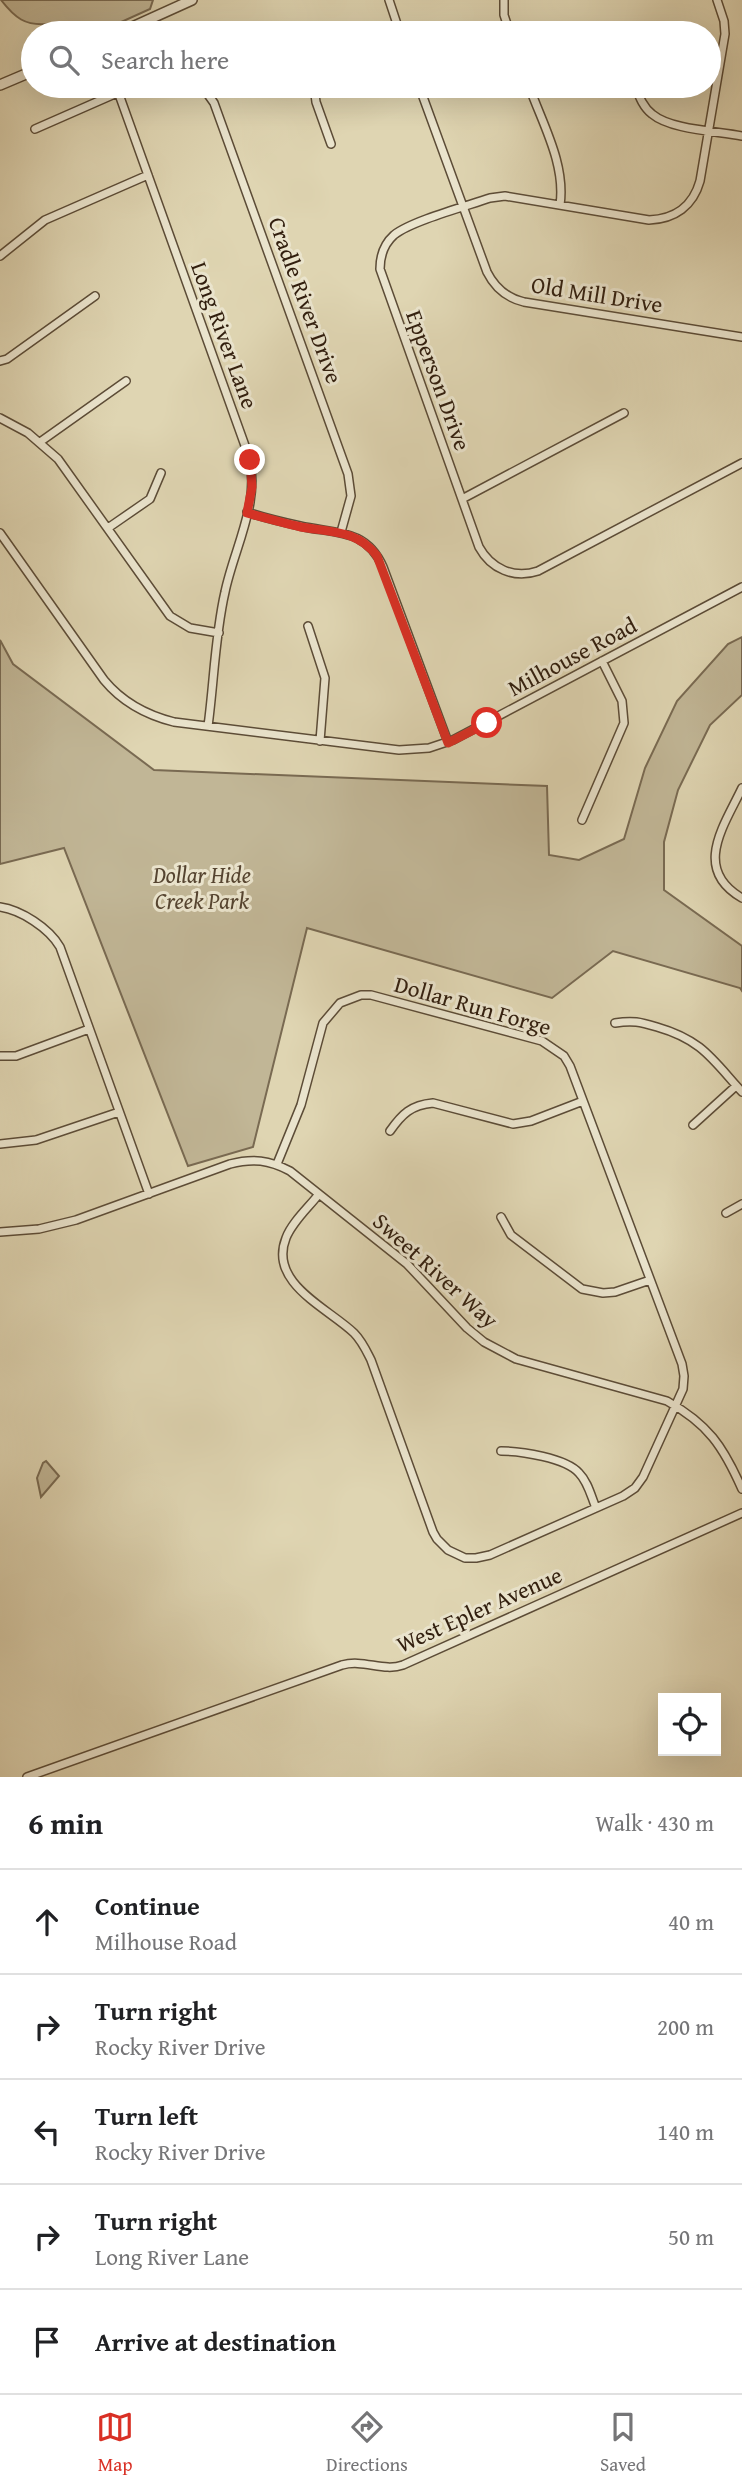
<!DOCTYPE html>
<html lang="en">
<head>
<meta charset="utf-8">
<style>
  :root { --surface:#fff; --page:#f6f6f6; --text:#202124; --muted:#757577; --line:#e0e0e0; --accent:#d93025 }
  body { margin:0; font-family:"Gentium Book Plus",serif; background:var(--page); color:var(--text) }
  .controls { position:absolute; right:21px; bottom:21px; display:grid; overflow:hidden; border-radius:0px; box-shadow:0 7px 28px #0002 }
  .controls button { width:63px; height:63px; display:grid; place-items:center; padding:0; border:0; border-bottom:2px solid var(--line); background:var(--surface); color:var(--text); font:35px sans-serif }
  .stop { position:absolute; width:21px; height:21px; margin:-16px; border:5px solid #d93025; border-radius:50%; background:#fff }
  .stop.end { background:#d93025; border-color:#fff; box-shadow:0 2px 7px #0008 }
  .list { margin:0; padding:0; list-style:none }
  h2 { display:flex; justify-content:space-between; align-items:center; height:91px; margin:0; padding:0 28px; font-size:30px }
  h2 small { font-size:23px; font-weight:400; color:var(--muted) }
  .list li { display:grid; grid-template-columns:46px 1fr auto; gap:21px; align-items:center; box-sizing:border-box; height:105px; padding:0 28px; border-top:2px solid var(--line) }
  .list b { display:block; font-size:26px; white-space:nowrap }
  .list p { margin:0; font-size:23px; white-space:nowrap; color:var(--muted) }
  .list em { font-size:23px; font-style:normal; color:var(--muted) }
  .icon { flex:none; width:38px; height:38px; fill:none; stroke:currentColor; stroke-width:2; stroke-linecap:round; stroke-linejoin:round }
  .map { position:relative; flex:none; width:742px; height:1777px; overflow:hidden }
  .search { position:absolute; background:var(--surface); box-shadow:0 7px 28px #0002; left:21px; right:21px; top:21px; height:77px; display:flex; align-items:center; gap:18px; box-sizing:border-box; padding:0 24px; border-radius:38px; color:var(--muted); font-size:26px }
  .sheet { height:616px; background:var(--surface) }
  nav { display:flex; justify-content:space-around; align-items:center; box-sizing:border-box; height:98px; border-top:2px solid var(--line); background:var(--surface); font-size:19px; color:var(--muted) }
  nav a { display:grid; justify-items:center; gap:4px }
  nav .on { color:var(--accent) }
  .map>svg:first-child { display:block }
  .green { fill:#c1b696; stroke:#796a52; stroke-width:2 }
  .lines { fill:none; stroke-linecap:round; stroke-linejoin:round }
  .minor-casing { stroke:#5c4c37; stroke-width:10 }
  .tertiary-casing { stroke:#5c4c37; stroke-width:12 }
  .minor { stroke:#eae4cd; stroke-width:7 }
  .tertiary { stroke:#eae4cd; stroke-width:9 }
  .route { stroke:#d93025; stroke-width:9 }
  .labels { text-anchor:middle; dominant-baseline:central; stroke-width:6; stroke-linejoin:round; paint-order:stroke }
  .street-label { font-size:23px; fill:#311e0e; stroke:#eae4cd }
  .park-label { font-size:23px; font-style:italic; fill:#554430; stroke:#eae4cd }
</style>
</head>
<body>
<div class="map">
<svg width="742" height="1777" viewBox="0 0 742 1777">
  <rect width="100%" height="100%" fill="#dfd5b2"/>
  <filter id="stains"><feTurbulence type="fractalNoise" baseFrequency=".00286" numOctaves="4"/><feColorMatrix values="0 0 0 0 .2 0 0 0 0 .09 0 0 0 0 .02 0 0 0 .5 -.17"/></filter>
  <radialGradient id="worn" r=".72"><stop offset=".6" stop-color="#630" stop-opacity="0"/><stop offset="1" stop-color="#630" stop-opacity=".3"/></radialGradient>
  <path class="green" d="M1 0H153L150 9 97 33H59L48 24C25 26 15 18 1 0Z
    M742 637V695L710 725 678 790 664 842V890L742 946V991L740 988 613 951 552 998 307 928 253 1147 188 1166 64 848 0 864V640L13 664 154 770 547 786 549 855 579 860 624 839 645 768 677 701 728 644Z
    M46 1461 59 1476 41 1497 37 1478 43 1463Z"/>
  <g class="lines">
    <g class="minor-casing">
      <path id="minor" d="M389 0 400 33
        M504 0V15L510 33
        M717 0 724 21 725 34 700 181C693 206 675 219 649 220L505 196 490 198C467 206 411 221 394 235 384 244 380 257 380 269L479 547C491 569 514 579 538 571L742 463
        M383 33 398 28
        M116 86 248 454C262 500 234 548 225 592 215 635 214 682 208 726
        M202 86 214 103 348 474 351 496 341 532
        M314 86 316 102 331 144
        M419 86 487 272C495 288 507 298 524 302L742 337
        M529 86C542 123 566 164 560 205
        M635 86C639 96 643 107 652 114 671 130 717 131 742 136
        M35 129 133 86
        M0 256 45 220 148 175
        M0 361 7 359 95 296
        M0 418 28 433 58 459 170 616 190 628 219 633
        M40 442 126 381
        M462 499 624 413
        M247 512C264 518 282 522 300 526 335 534 366 528 383 567L448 742
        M108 528 150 499 161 473
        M0 533 104 680C123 703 146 715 174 722L399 750 429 748 453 740 742 587
        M308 626 325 678 320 741
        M742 788C724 826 692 869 742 898
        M582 820 624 723 622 701 602 661
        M0 907C21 910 49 928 60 947L149 1194
        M615 1023C633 1020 640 1022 657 1027 702 1040 712 1059 742 1092
        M0 1056H16L89 1029
        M693 1125 736 1086
        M390 1131C402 1114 411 1105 433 1103L513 1124 531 1121 583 1101
        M0 1144 36 1140 119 1112
        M277 1164 301 1105 323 1023 340 1003 361 995H371L542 1041 564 1056 570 1066 682 1364 684 1376 683 1389 643 1477 635 1488 623 1496 490 1555 476 1558H465L448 1550 437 1539 433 1532 371 1360C366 1350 362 1341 354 1333 328 1308 268 1283 286 1238 292 1222 309 1207 319 1194
        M726 1213 742 1204
        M501 1217 511 1235 582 1289 603 1293 615 1292 650 1280
        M0 1232 39 1229 76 1220 230 1164C253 1158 269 1160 290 1171L407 1264 467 1328 484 1342 516 1359 667 1401C708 1424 723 1446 742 1489
        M501 1451C521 1451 566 1458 579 1473 588 1482 591 1496 596 1508
        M27 1777 342 1665C364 1659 383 1672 403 1665L742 1513"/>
    </g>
    <g class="tertiary-casing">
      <path id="tertiary" d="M119 33 192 0
        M0 85 33 71"/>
    </g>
    <use href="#minor" class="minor"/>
    <use href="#tertiary" class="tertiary"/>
  </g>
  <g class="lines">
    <path class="route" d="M250 460 252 487 247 513C265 518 283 523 301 527 330 532 358 530 377 556L448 743 487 723"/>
  </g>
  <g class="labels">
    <g class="street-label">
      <text transform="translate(597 294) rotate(9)">Old Mill Drive</text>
      <text transform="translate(306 300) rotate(70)">Cradle River Drive</text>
      <text transform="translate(225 335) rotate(70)">Long River Lane</text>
      <text transform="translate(439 380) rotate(70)">Epperson Drive</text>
      <text transform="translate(572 656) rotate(-28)">Milhouse Road</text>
      <text transform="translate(473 1005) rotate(16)">Dollar Run Forge</text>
      <text transform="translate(436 1270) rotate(42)">Sweet River Way</text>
      <text transform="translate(479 1609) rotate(-24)">West Epler Avenue</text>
    </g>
    <g class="park-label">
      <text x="202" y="874">Dollar Hide<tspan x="202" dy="26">Creek Park</tspan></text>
    </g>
  </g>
  <rect width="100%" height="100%" filter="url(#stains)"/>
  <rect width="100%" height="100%" fill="url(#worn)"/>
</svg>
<div class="controls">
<button><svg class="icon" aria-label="locate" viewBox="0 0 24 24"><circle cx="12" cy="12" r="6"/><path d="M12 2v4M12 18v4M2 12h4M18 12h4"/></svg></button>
</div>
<div class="stop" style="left:487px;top:723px"></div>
<div class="stop end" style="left:250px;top:460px"></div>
<div class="search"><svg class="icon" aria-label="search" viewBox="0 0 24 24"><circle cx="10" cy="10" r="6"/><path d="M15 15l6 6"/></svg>Search here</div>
</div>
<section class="sheet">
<h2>6 min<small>Walk · 430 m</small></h2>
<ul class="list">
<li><svg class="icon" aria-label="ahead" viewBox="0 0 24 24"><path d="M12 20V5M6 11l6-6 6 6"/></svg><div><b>Continue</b><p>Milhouse Road</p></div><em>40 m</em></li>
<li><svg class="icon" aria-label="right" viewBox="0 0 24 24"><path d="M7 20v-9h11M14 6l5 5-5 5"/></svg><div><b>Turn right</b><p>Rocky River Drive</p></div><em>200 m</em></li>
<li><svg class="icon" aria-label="left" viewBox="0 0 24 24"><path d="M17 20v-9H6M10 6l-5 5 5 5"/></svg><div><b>Turn left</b><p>Rocky River Drive</p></div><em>140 m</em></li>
<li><svg class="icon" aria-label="right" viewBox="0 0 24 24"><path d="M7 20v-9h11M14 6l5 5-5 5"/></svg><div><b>Turn right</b><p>Long River Lane</p></div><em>50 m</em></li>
<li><svg class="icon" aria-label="arrive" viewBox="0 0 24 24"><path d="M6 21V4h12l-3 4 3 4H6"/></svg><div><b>Arrive at destination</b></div></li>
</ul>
</section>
<nav>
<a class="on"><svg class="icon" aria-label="map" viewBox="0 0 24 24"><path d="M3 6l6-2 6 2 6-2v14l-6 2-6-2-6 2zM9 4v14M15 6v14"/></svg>Map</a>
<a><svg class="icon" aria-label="directions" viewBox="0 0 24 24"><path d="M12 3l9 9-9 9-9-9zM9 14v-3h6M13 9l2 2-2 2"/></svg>Directions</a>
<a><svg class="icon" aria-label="saved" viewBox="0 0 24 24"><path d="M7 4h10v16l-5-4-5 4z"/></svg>Saved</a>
</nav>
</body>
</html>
